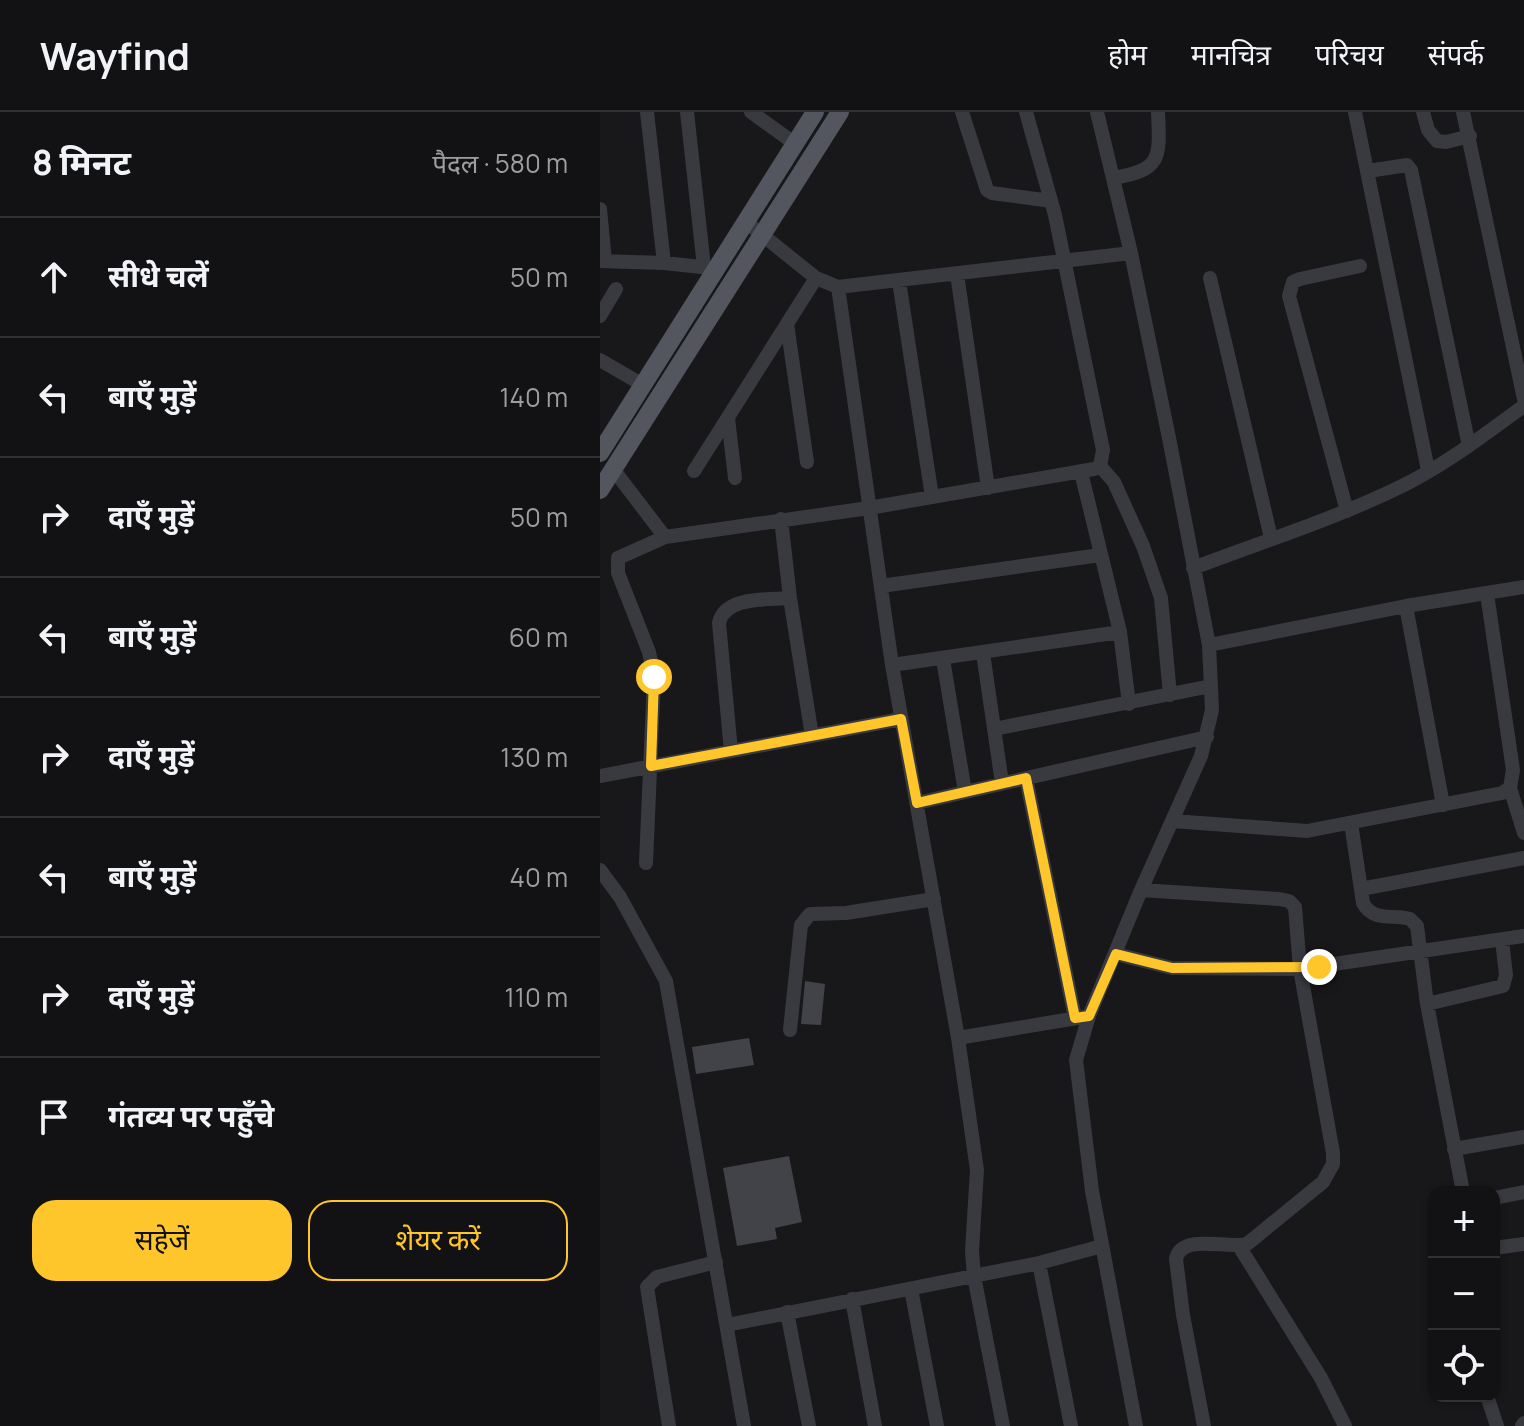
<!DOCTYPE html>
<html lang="hi">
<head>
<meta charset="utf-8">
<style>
  :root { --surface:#121214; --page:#1f2022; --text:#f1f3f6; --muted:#9c9ea0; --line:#313234; --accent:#ffc62c }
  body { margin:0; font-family:Manrope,"Noto Sans Devanagari",sans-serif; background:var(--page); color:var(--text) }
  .controls { position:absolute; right:24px; bottom:24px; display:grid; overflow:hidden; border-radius:16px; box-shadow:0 2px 6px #0004 }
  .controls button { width:72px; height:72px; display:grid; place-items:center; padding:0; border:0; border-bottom:2px solid var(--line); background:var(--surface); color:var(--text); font:40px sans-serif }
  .stop { position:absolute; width:24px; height:24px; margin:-18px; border:6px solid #ffc62c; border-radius:50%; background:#fff }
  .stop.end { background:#ffc62c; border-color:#fff; box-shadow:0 2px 8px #0008 }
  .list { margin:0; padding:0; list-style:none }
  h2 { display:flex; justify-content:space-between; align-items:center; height:104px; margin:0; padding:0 32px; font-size:34px }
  h2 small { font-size:26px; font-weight:400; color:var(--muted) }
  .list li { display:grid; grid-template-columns:52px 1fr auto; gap:24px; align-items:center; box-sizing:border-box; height:120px; padding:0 32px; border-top:2px solid var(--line) }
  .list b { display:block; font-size:30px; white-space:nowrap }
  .list em { font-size:26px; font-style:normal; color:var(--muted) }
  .actions { display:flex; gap:16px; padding:24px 32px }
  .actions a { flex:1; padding:18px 0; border:2px solid var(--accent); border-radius:24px; text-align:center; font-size:28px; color:var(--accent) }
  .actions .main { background:var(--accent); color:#111 }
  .icon { flex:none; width:44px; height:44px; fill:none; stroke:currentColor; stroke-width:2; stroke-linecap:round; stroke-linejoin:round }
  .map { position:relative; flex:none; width:924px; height:1314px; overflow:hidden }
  header { display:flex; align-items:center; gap:48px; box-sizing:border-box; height:112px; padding:0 40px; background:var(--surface); border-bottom:2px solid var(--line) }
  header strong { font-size:38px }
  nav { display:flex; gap:44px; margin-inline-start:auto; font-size:28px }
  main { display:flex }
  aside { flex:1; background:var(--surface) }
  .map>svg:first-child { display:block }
  .building { fill:#424348 }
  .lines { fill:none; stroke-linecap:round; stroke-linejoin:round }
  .minor { stroke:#393940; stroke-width:14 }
  .major { stroke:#54565f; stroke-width:18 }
  .route { stroke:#ffc62c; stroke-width:10 }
</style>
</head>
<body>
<header>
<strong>Wayfind</strong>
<nav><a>होम</a><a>मानचित्र</a><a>परिचय</a><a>संपर्क</a></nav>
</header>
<main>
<aside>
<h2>8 मिनट<small>पैदल · 580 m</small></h2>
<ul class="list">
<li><svg class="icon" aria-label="ahead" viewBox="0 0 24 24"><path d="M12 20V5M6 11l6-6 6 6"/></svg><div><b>सीधे चलें</b></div><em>50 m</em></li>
<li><svg class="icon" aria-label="left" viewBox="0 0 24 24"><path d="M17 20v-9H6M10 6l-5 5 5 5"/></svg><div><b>बाएँ मुड़ें</b></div><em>140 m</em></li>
<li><svg class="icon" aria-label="right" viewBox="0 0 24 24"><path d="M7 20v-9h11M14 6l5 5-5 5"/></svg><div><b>दाएँ मुड़ें</b></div><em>50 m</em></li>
<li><svg class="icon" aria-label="left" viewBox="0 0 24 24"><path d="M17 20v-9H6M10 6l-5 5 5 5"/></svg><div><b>बाएँ मुड़ें</b></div><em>60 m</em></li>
<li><svg class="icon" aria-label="right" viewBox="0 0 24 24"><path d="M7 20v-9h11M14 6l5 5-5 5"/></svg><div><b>दाएँ मुड़ें</b></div><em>130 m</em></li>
<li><svg class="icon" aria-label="left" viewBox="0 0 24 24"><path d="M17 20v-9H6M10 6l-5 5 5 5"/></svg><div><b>बाएँ मुड़ें</b></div><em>40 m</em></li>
<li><svg class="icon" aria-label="right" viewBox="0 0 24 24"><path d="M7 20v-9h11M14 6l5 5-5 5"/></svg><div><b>दाएँ मुड़ें</b></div><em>110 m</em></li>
<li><svg class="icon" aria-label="arrive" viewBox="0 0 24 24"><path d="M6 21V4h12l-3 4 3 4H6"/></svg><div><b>गंतव्य पर पहुँचे</b></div></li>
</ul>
<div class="actions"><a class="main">सहेजें</a><a>शेयर करें</a></div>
</aside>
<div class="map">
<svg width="924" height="1314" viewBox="0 0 924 1314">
  <rect width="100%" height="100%" fill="#18181b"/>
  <path class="building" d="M205 869 225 872 221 913 201 912Z
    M149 926 154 953 96 962 92 935Z
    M189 1044 202 1110 175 1116 177 1127 137 1134 123 1056Z"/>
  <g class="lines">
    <path class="minor" d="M47 0 64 151
      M87 0 104 155
      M151 0 194 31
      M362 0 387 78 392 81 451 89
      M497 0 531 141 569 326 609 533 612 598 601 644 541 778 489 904 476 948 492 1079 536 1314
      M755 0 828 358
      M823 0 828 18 837 29 846 30 870 24
      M863 0 924 287
      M768 59 807 53 811 58 869 334
      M513 66C562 58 560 46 558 0
      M0 97 5 149
      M145 109 216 166 238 175 531 141
      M0 149 64 151 111 156
      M357 162 388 376
      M610 166 671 426
      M299 169 332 385
      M238 175 292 553 358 926 377 1058 372 1139 374 1164 403 1314
      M0 204 16 177
      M187 212 207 350
      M0 248 43 273
      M128 306 135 366
      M500 354 514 370 543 434 561 486 570 583
      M13 357 65 425
      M94 359 216 166
      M481 360 520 520 529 592
      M747 399 689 184 693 170 700 167 760 154
      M181 407 190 486 212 624
      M593 456C664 429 738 406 806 372 848 351 886 321 924 294
      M281 474 500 443
      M806 494 843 693
      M609 533 806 494 924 475
      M383 541 402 671
      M343 547 365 680
      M292 553 520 520
      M394 617 611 574
      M131 639 119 511C125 484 167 488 190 486
      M0 664 301 607
      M426 666 475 906
      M910 676 924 721
      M317 691 607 625
      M573 709 707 719 902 681 910 676 913 658 887 482
      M751 711 763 791C773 810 793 802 810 807L817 814 827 892 863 1080
      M46 751 54 565 49 540 18 461V446L65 425 269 396 494 357 500 354 503 338 455 103 426 0
      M0 758 20 785 66 869 144 1314
      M761 777 924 746
      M541 778 679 787 689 789 695 795 700 857 733 1041V1052L723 1070 647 1132C627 1137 581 1121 576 1147L583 1203 604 1314
      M516 842 572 856 700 857 924 824
      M827 892 903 874 906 863 902 828
      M190 918 201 813 210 802 246 801 334 787
      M358 926 483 905
      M854 1037 924 1025
      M894 1086 924 1080
      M639 1134 721 1266 745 1314
      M894 1136 924 1132
      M439 1151 471 1314
      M311 1177 337 1314
      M252 1187 275 1314
      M187 1200 209 1314
      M127 1213 439 1151 502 1134
      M887 1284 897 1314
      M69 1314 47 1175 57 1165 116 1150
      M922 1314 924 1311"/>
    <path class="major" d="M0 341 215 0
      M0 378 240 0"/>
  </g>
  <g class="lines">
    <path class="route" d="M54 565 51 654 301 607 317 691 426 666 475 906 489 904 516 842 572 856 719 855"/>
  </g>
</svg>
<div class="controls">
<button>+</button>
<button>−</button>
<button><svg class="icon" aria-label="locate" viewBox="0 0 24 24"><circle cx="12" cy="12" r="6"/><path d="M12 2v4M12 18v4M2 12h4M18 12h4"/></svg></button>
</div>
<div class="stop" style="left:54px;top:565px"></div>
<div class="stop end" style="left:719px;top:855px"></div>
</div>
</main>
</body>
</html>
